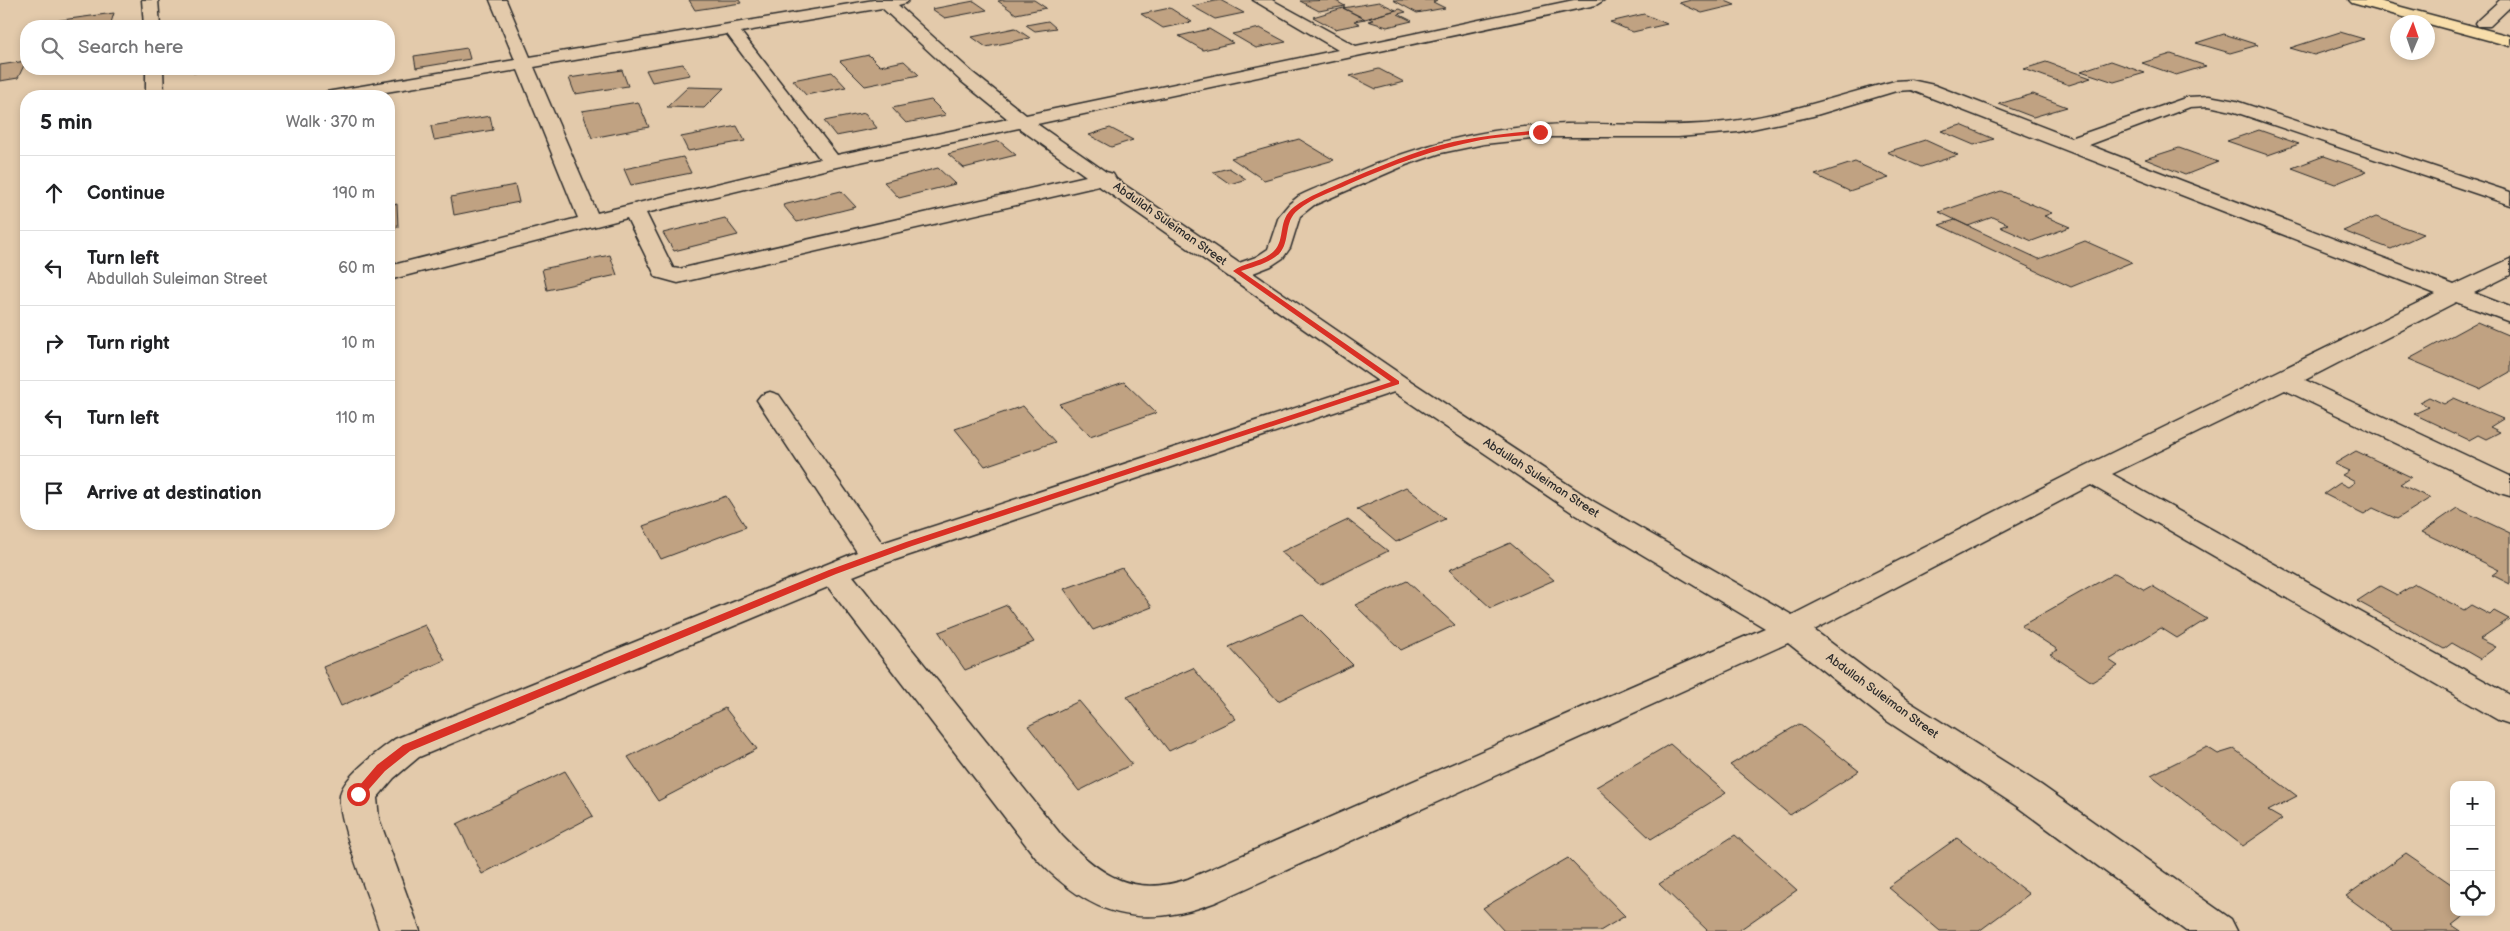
<!DOCTYPE html>
<html lang="en">
<head>
<meta charset="utf-8">
<style>
  :root { --surface:#fff; --page:#f6f6f6; --text:#202124; --muted:#757577; --line:#e0e0e0 }
  body { margin:0; font-family:"Balsamiq Sans",sans-serif; background:var(--page); color:var(--text) }
  .controls { position:absolute; right:15px; bottom:15px; display:grid; overflow:hidden; border-radius:10px; box-shadow:0 2px 8px #0003 }
  .controls button { width:45px; height:45px; display:grid; place-items:center; padding:0; border:0; border-bottom:1px solid var(--line); background:var(--surface); color:var(--text); font:25px sans-serif }
  .compass { position:absolute; left:2390px; top:15px; width:45px; height:45px; border-radius:50%; background:var(--surface); box-shadow:0 2px 8px #0003; rotate:2deg }
  .stop { position:absolute; width:15px; height:15px; margin:-11px; border:4px solid #d93025; border-radius:50%; background:#fff }
  .stop.end { background:#d93025; border-color:#fff; box-shadow:0 1px 5px #0008 }
  .list { margin:0; padding:0; list-style:none }
  h2 { display:flex; justify-content:space-between; align-items:center; height:65px; margin:0; padding:0 20px; font-size:21px }
  h2 small { font-size:16px; font-weight:400; color:var(--muted) }
  .list li { display:grid; grid-template-columns:32px 1fr auto; gap:15px; align-items:center; box-sizing:border-box; height:75px; padding:0 20px; border-top:1px solid var(--line) }
  .list b { display:block; font-size:19px; white-space:nowrap }
  .list p { margin:0; font-size:16px; white-space:nowrap; color:var(--muted) }
  .list em { font-size:16px; font-style:normal; color:var(--muted) }
  .icon { flex:none; width:28px; height:28px; fill:none; stroke:currentColor; stroke-width:2; stroke-linecap:round; stroke-linejoin:round }
  .map { position:relative; flex:none; width:2510px; height:931px; overflow:hidden }
  .search { position:absolute; background:var(--surface); box-shadow:0 2px 8px #0003; left:20px; top:20px; width:375px; height:55px; display:flex; align-items:center; gap:12px; box-sizing:border-box; padding:0 18px; border-radius:20px; color:var(--muted); font-size:19px }
  .panel { position:absolute; background:var(--surface); box-shadow:0 2px 8px #0003; left:20px; top:90px; width:375px; height:440px; border-radius:20px }
  .map>svg:first-child { display:block }
  .building { fill:#c0a282; stroke:#2b2b2b }
  .lines { fill:none; stroke-linecap:round; stroke-linejoin:round }
  .street-casing { stroke:#2b2b2b; stroke-width:3 }
  .highway-casing { stroke:#2b2b2b; stroke-width:3 }
  .street { fill:#e3caab; fill-rule:evenodd }
  .highway { fill:#f8deab; fill-rule:evenodd }
  .route { fill:#d93025 }
  .labels { text-anchor:middle; dominant-baseline:central; stroke-width:4; stroke-linejoin:round; paint-order:stroke }
  .street-label { font-size:12px; fill:#2b2b2b; stroke:#e3caab }
</style>
</head>
<body>
<div class="map">
<svg width="2510" height="931" viewBox="0 0 2510 931">
  <rect width="100%" height="100%" fill="#e3caab"/>
  <filter id="ink" filterUnits="userSpaceOnUse"><feTurbulence type="fractalNoise" baseFrequency=".02" numOctaves="2"/><feDisplacementMap in="SourceGraphic" scale="10" xChannelSelector="R" yChannelSelector="G"/><feConvolveMatrix kernelMatrix="1 2 1 2 8 2 1 2 1" color-interpolation-filters="sRGB"/></filter>
  <g filter="url(#ink)">
    <path class="building" d="M689 0H739L741 3 695 10Z
      M1003 0H1034L1046 8 1016 14 998 1Z
      M1220 0 1244 13 1215 19 1192 6Z
      M1334 0 1345 6 1319 11 1300 1Z
      M1393 0H1437L1433 2 1445 8 1417 13Z
      M1691 0H1723L1735 5 1702 13 1679 3Z
      M974 1 987 10 945 18 932 9Z
      M1379 2 1396 10 1365 19 1343 8Z
      M1170 8 1192 22 1163 28 1141 14Z
      M1343 8 1365 19 1354 21 1360 24 1335 29 1313 17Z
      M1400 9 1406 12 1398 14 1412 21 1387 27 1368 21 1373 20 1369 18Z
      M114 13 110 26H52L54 21Z
      M1644 14 1667 24 1633 32 1610 22Z
      M1048 21 1056 28 1035 31 1026 25Z
      M1015 28 1030 38 986 47 972 37Z
      M1260 28 1286 42 1256 48 1232 34Z
      M1209 29 1233 43 1203 50 1179 36Z
      M2340 32 2364 39 2314 55 2290 48Z
      M2224 34 2258 45 2230 53 2196 43Z
      M467 48 470 59 416 68 414 56Z
      M2171 54 2206 66 2176 75 2142 63Z
      M869 55 880 66 904 61 919 75 865 86 840 61Z
      M26 61 18 78 0 81V65Z
      M2111 61 2145 73 2114 82 2081 71Z
      M2046 62 2091 78 2069 85 2024 69Z
      M683 64 690 75 652 82 646 70Z
      M194 69H222L193 73Z
      M1379 69 1404 82 1376 89 1350 76Z
      M622 70 628 86 575 94 569 78Z
      M832 72 846 87 806 95 793 80Z
      M688 87 724 88 704 108 667 107Z
      M2033 94 2067 107 2033 117 1999 104Z
      M931 100 946 115 906 123 892 108Z
      M638 102 649 127 592 138 582 111Z
      M865 113 877 128 836 136 824 121Z
      M490 116 493 130 434 140 431 126Z
      M1961 125 1994 139 1974 145 1941 131Z
      M737 126 745 141 688 151 681 137Z
      M1110 128 1133 140 1111 147 1089 135Z
      M2259 130 2299 144 2268 155 2227 141Z
      M1299 139 1334 160 1264 180 1231 158Z
      M1925 140 1958 155 1921 167 1887 152Z
      M999 141 1016 155 964 168 948 154Z
      M2179 148 2218 162 2185 175 2145 159Z
      M2324 156 2367 171 2335 184 2292 168Z
      M683 157 691 173 631 185 624 169Z
      M1855 162 1889 178 1849 191 1815 175Z
      M938 168 955 184 899 198 884 182Z
      M1229 168 1246 179 1230 184 1213 172Z
      M515 185 519 202 454 215 451 197Z
      M841 191 856 207 797 222 783 205Z
      M2001 191 2052 213 2044 216 2070 227 2032 241 2000 227 2008 224 1993 217 1968 226 1939 212Z
      M397 204 398 227 389 229V206Z
      M2376 217 2423 234 2391 249 2343 231Z
      M725 218 738 235 674 251 663 233Z
      M1955 220 2039 259 2085 241 2132 262 2071 287 1939 225Z
      M610 255 617 275 547 290 542 269Z
      M2477 322 2510 336V372L2480 389 2409 359Z
      M1124 382 1156 413 1090 436 1059 404Z
      M2429 397 2444 404 2454 398 2503 419 2490 427 2500 432 2486 439 2478 435 2469 440 2414 414 2429 407 2419 402Z
      M1023 406 1055 442 985 466 955 429Z
      M2356 451 2411 477 2400 484 2430 498 2397 519 2373 508 2364 514 2324 494 2340 483 2348 487 2355 482 2342 475 2349 471 2334 464Z
      M1406 487 1445 519 1396 542 1357 509Z
      M726 496 746 527 661 559 643 526Z
      M2457 508 2510 533V584L2492 575 2499 570 2422 532Z
      M1348 520 1388 551 1320 585 1281 552Z
      M1510 543 1554 580 1491 608 1449 570Z
      M1122 568 1152 607 1093 630 1064 589Z
      M2115 573 2145 590 2152 586 2207 619 2177 638 2161 628 2109 660 2118 666 2092 682 2050 654 2058 650 2021 626Z
      M1407 581 1455 625 1401 650 1355 605Z
      M2415 584 2464 610 2471 605 2490 615 2494 611 2509 619 2480 639 2496 647 2480 659 2452 643 2444 649 2357 601 2380 586 2397 595Z
      M1007 605 1034 642 965 670 939 632Z
      M1302 614 1353 665 1278 701 1229 647Z
      M425 625 445 660 341 706 323 667Z
      M1193 668 1236 719 1169 751 1127 697Z
      M1079 701 1132 764 1079 791 1028 726Z
      M725 708 757 749 658 801 628 757Z
      M1799 724 1859 771 1790 815 1730 765Z
      M1670 744 1726 793 1651 839 1596 787Z
      M2207 747 2218 754 2234 749 2297 796 2268 811 2282 819 2243 846 2151 775Z
      M565 771 593 816 482 874 457 824Z
      M1735 835 1797 890 1738 931H1708L1659 884Z
      M1957 838 2029 894 1979 931H1940L1888 887Z
      M2406 853 2454 886V912H2469L2452 925 2461 931H2394L2346 896Z
      M1568 858 1625 916 1600 931H1504L1483 908Z"/>
    <g class="lines">
      <g class="street-casing">
        <path id="street" d="M142 0H158L160 26H144Z
          M490 0H506L530 57 874 0H909L906 3 898 5 973 73 1026 115 1338 50 1253 0H1272L1356 46 1574 0H1604L1596 5 1037 124 1106 172 1113 174 1116 179 1239 263 1256 257 1268 249 1279 216 1289 204 1299 196C1314 188 1329 184 1345 177 1419 144 1485 127 1567 124 1617 123 1666 128 1715 123 1777 118 1835 96 1895 81L1911 80 1934 85 2071 138 2188 97 2209 96 2236 101 2510 192V205L2232 111 2209 106 2190 107 2089 145 2454 285 2510 259V275L2474 293 2510 307V322L2456 302 2305 380 2510 476V496L2500 493 2285 390 2112 474 2510 695V724L2498 720 2091 485 1814 630 1908 701 2041 785 2231 919 2237 931H2186L2015 805 1884 719 1788 643 1216 902C1140 931 1090 916 1036 858L828 587 419 757 394 778 377 798 379 819 420 931H380C371 903 337 821 340 796 342 777 380 750 395 739L857 552 757 400 761 395 770 392 779 395 882 543 1378 381 1099 186 678 283 656 277 627 218 389 280V266L578 218 518 70 362 96H323L326 92 332 91 515 60ZM882 8 961 81 1008 119 837 155 741 32ZM727 34 820 159 597 213 534 67ZM1911 90 2436 294 2081 468 1792 615 1593 501 1406 378 1253 273 1271 266 1283 258 1290 248 1300 216 1314 205 1406 165 1441 153 1484 144 1551 137H1678L1738 132 1813 116 1896 91ZM1019 128 1086 176 679 269 673 268 646 213 832 168ZM1394 392 1573 513 1765 628 1188 879C1132 898 1100 875 1062 836L853 576 886 563Z
          M2500 0H2510V7L2490 26H2478L2476 23 2478 20Z
          M146 69H163L164 96H146Z"/>
      </g>
      <g class="highway-casing">
        <path id="highway" d="M2349 0H2375L2510 36V46L2352 3Z"/>
      </g>
      <use href="#street" class="street"/>
      <use href="#highway" class="highway"/>
    </g>
  </g>
  <path class="route" d="M1540 130 1542 133C1522 136 1501 136 1481 140 1435 149 1392 165 1349 184 1332 192 1312 198 1298 210 1283 222 1291 241 1279 254 1269 263 1254 267 1241 271L1399 381V384L912 546 836 574 410 751 385 771 362 797H354V792L377 765 403 745 829 570 906 542 1391 382 1233 271C1245 262 1263 262 1274 251 1286 239 1277 220 1294 207 1308 196 1328 189 1345 181 1373 169 1401 157 1430 148 1466 137 1503 134 1540 130Z"/>
  <g class="labels">
    <g class="street-label">
      <text transform="translate(1170 224) rotate(35)">Abdullah Suleiman Street</text>
      <text transform="translate(1541 478) rotate(33)">Abdullah Suleiman Street</text>
      <text transform="translate(1882 696) rotate(36)">Abdullah Suleiman Street</text>
    </g>
  </g>
</svg>
<div class="controls">
<button>+</button>
<button>−</button>
<button><svg class="icon" aria-label="locate" viewBox="0 0 24 24"><circle cx="12" cy="12" r="6"/><path d="M12 2v4M12 18v4M2 12h4M18 12h4"/></svg></button>
</div>
<svg class="compass" viewBox="-18 -18 36 36"><path d="M0-13l5 13h-10z" fill="#e53935"/><path d="M0 13l5-13h-10z" fill="#757577"/></svg>
<div class="stop" style="left:358px;top:794px"></div>
<div class="stop end" style="left:1540px;top:132px"></div>
<div class="search"><svg class="icon" aria-label="search" viewBox="0 0 24 24"><circle cx="10" cy="10" r="6"/><path d="M15 15l6 6"/></svg>Search here</div>
<section class="panel">
<h2>5 min<small>Walk · 370 m</small></h2>
<ul class="list">
<li><svg class="icon" aria-label="ahead" viewBox="0 0 24 24"><path d="M12 20V5M6 11l6-6 6 6"/></svg><div><b>Continue</b></div><em>190 m</em></li>
<li><svg class="icon" aria-label="left" viewBox="0 0 24 24"><path d="M17 20v-9H6M10 6l-5 5 5 5"/></svg><div><b>Turn left</b><p>Abdullah Suleiman Street</p></div><em>60 m</em></li>
<li><svg class="icon" aria-label="right" viewBox="0 0 24 24"><path d="M7 20v-9h11M14 6l5 5-5 5"/></svg><div><b>Turn right</b></div><em>10 m</em></li>
<li><svg class="icon" aria-label="left" viewBox="0 0 24 24"><path d="M17 20v-9H6M10 6l-5 5 5 5"/></svg><div><b>Turn left</b></div><em>110 m</em></li>
<li><svg class="icon" aria-label="arrive" viewBox="0 0 24 24"><path d="M6 21V4h12l-3 4 3 4H6"/></svg><div><b>Arrive at destination</b></div></li>
</ul>
</section>
</div>
</body>
</html>
